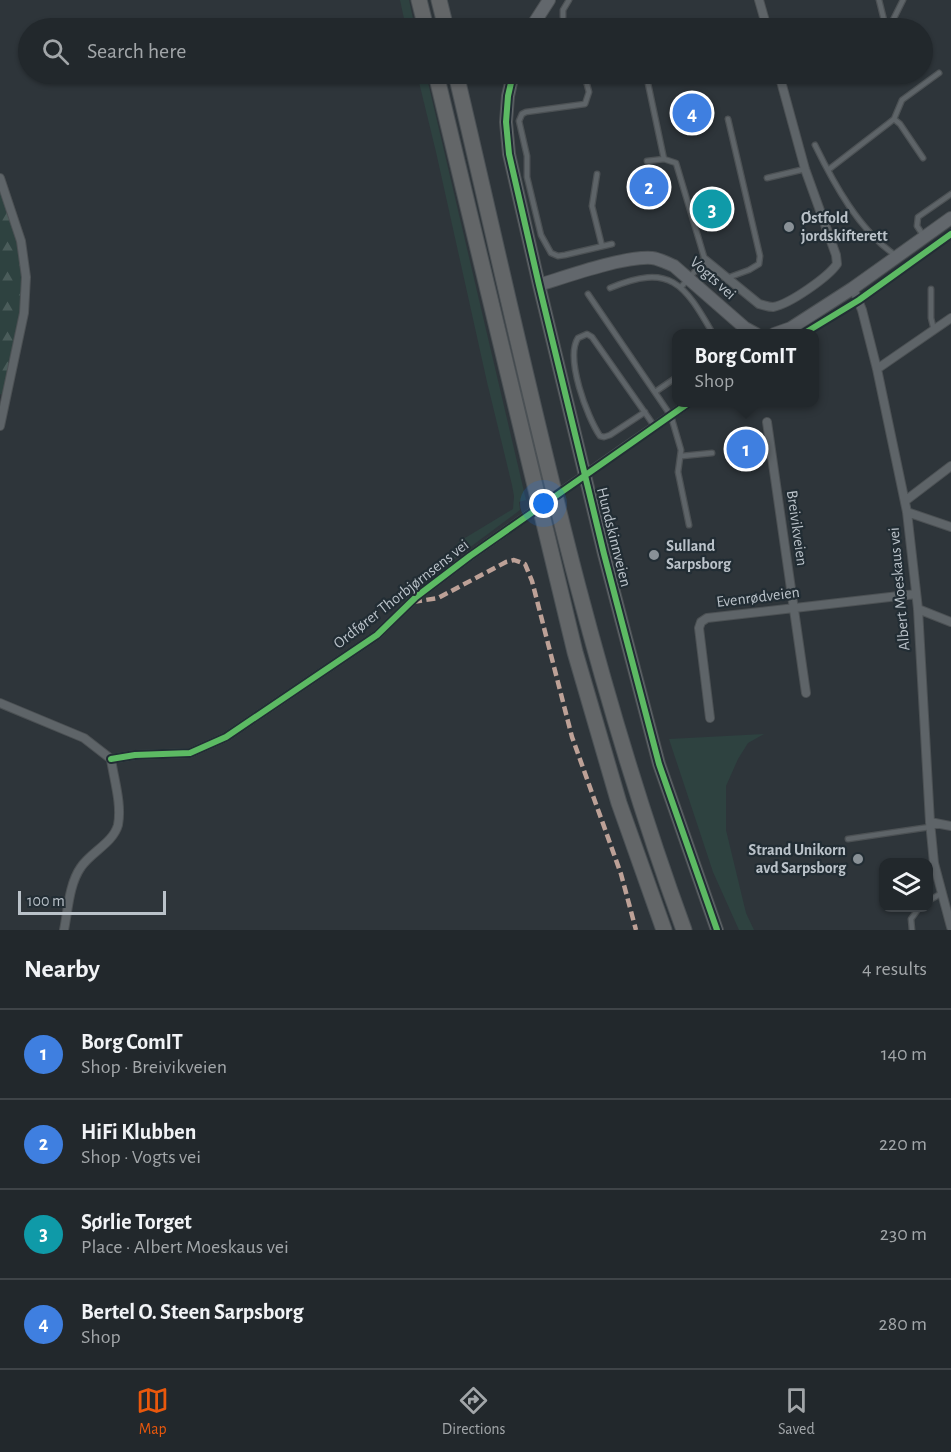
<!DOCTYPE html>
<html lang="en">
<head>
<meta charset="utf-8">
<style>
  :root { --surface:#22282c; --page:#2e3438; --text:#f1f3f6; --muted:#a2a6a9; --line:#3f4448; --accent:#ea580c }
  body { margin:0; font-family:"Alegreya Sans",sans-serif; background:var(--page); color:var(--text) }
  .controls { position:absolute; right:18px; bottom:18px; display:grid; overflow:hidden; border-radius:12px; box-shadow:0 2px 4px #0004 }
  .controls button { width:54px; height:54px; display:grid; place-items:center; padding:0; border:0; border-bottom:2px solid var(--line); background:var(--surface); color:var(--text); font:30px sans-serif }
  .scale { position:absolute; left:18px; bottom:15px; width:148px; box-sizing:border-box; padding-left:6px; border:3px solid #bac2c9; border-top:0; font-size:16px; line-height:21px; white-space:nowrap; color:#bac2c9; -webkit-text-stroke:4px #222d34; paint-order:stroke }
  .you { position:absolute; left:544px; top:504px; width:21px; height:21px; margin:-15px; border:4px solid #fff; border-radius:50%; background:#1a73e8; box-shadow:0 0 0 9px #1a73e833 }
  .badge { display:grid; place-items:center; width:39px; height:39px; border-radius:50%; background:var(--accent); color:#fff; font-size:20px; font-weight:700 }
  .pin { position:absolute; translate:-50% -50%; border:3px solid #fff; box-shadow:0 2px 6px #0006 }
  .popup { position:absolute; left:672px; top:329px; width:147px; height:78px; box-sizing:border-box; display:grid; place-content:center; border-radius:12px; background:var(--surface); filter:drop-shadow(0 2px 4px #0005); font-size:20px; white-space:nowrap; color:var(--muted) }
  .popup b { font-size:22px; color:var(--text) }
  .popup::after { content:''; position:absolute; left:50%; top:100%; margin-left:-12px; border:12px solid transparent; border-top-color:var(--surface) }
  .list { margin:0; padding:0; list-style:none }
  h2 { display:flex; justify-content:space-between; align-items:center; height:78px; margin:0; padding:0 24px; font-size:26px }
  h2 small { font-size:20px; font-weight:400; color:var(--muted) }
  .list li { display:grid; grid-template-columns:39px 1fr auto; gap:18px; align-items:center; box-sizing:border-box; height:90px; padding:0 24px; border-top:2px solid var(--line) }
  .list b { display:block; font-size:22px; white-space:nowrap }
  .list p { margin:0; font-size:20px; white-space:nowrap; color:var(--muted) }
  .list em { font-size:20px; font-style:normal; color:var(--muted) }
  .icon { flex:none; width:33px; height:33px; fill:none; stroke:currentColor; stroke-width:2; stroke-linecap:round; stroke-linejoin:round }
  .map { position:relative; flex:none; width:951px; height:930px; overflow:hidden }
  .search { position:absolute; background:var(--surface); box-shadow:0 2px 4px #0004; left:18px; right:18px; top:18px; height:66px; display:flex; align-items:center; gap:15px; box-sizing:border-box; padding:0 21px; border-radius:33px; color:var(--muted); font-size:22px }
  .sheet { height:438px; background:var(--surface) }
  nav { display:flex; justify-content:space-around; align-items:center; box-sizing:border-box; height:84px; border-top:2px solid var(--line); background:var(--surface); font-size:16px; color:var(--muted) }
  nav a { display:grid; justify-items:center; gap:3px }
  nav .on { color:var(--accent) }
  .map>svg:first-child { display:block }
  .green { fill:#2e4240 }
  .forest { fill:url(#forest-firs) }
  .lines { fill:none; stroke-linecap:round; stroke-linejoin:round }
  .lane-casing { stroke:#4c5154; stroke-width:7 }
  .street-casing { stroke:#4c5154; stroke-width:10 }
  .secondary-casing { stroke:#4c5154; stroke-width:14 }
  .highway-casing { stroke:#4b5155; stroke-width:17 }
  .lane { stroke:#5e6468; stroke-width:4.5 }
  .street { stroke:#5e6468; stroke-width:8 }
  .secondary { stroke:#62676c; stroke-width:12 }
  .highway { stroke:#636668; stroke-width:15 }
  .street-bridge-casing { stroke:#4c5154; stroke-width:10; stroke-linecap:butt }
  .street-bridge { stroke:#5e6468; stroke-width:8 }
  .quiet { stroke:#bda197; stroke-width:4.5; stroke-dasharray:9 4.5; stroke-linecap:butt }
  .cycleway-casing { stroke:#222d34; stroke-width:10 }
  .cycleway { stroke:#5cba63; stroke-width:6 }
  .poi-dot { fill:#899197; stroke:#222d34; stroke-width:2 }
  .labels { text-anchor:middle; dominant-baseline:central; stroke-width:4.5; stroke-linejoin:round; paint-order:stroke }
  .poi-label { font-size:16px; font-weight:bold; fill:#bac2c9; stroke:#222d34; text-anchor:start }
  .street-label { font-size:16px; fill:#bac2c9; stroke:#222d34 }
</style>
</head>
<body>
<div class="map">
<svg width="951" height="930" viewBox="0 0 951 930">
  <defs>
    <pattern id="forest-firs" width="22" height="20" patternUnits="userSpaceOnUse" patternTransform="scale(1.5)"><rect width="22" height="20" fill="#2e4240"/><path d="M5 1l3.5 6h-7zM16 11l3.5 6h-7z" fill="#4a5c5a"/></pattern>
  </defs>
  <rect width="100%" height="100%" fill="#2e353a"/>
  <path class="green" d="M400 0H409L415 28H406Z
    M417 74H426L526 500 519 502 520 510 430 577 398 607 460 541 513 509 514 496 512 485 487 382 436 152Z
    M764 734 748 743 738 759 726 786V830L746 913 754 930H739L713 872 669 739Z"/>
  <path class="forest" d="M0 178 26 277 7 396 0 394Z"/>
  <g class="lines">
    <g class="lane-casing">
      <path id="lane" d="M879 0 886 28
        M563 17V10L569 0
        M889 28 903 0
        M646 74 664 159
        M585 77 589 92 585 104 526 112 522 114 519 121 527 156V177L541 235 551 253 558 256 565 255 612 244
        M797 80 820 74
        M894 119 900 124 923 158
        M815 145C834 184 859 230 895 255
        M647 161 664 159 676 163 705 260 681 287
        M828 170 889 123 894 119 902 100 939 73
        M597 174 592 206 602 246
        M767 178 805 169
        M923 235 917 226 918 217 951 194
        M727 278 749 270 759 264 760 256 728 119
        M610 288C670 263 684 283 713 334
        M931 289V318L934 330
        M588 294 671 416 681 450 678 472 689 525
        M655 392 677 377
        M645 412 610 435 604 437 600 436C587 417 565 358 578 338L587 334 592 337 655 427
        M682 456 712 453
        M848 839 930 827
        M928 901 942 893
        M912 930 911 919 919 908"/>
    </g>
    <g class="street-casing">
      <path id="street" d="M759 0 767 28
        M522 74C550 79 574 80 601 74
        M0 178 21 241 26 277 24 313 0 426
        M705 260 759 304C764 305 768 307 773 307 790 304 828 277 837 264L836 255 805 169 779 74
        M853 288 862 310 877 369 907 512 918 609 930 822 934 863 951 927
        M877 369 951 318
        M767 422 806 693
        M626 446 690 402
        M905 501 951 466
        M907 512 951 527
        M918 609 951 622
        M0 703 84 738 111 759
        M710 718 699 628 701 622 707 618 916 594
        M111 759 135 755 190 753 226 737 377 635 416 597 470 556
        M930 822 951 826
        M64 930C68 910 69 884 81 867 91 852 113 843 118 825 122 804 114 780 111 759"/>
    </g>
    <g class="secondary-casing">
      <path id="secondary" d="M531 28 549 0
        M513 74 508 96 506 122 509 154 539 285 604 554 659 764 717 930
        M539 285C568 276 624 256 652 258 660 259 667 263 674 266L745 328 756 334
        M774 334 791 328 853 288 951 218"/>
    </g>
    <g class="highway-casing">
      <path id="highway" d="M419 0 426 28
        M439 0 446 28
        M436 74 575 652 619 803 664 930
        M456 74C524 361 582 652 684 930"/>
    </g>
    <use href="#lane" class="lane"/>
    <use href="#street" class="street"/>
    <use href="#secondary" class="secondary"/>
    <use href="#highway" class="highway"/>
    <g class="street-bridge-casing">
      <path id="street-bridge" d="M470 556 626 446"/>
    </g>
    <use href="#street-bridge" class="street-bridge"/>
    <path class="quiet" d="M413 602 438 598 506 562 514 560 525 564 532 581 572 737 621 874 636 930"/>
    <g class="cycleway-casing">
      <path id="cycleway" d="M513 74 508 96 506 122 509 154 539 285 604 554 659 764 717 930
        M803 334 859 300 951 234
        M111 759 135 755 190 753 226 737 377 635 416 597 470 556 690 402"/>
    </g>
    <use href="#cycleway" class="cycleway"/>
  </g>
  <g class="poi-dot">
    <circle cx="789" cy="227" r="6"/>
    <circle cx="654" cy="555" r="6"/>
    <circle cx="858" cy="859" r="6"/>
  </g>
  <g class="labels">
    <g class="poi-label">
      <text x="801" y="218">Østfold<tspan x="801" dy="18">jordskifterett</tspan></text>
      <text x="666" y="546">Sulland<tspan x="666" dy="18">Sarpsborg</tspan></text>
      <text x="846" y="850" text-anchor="end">Strand Unikorn<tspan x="846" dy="18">avd Sarpsborg</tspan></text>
    </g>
    <g class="street-label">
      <text transform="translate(713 278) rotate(42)">Vogts vei</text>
      <text transform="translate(797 528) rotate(82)">Breivikveien</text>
      <text transform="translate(614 537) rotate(76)">Hundskinnveien</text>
      <text transform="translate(899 589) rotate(-95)">Albert Moeskaus vei</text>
      <text transform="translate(401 594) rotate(-38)">Ordfører Thorbjørnsens vei</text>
      <text transform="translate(758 597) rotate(-7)">Evenrødveien</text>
    </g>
  </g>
</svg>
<div class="controls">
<button><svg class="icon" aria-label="layers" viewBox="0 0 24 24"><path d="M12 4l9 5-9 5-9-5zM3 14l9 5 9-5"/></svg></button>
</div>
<div class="scale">100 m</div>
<div class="you"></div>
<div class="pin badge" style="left:746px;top:449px;background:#3f7fe0">1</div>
<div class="popup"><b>Borg ComIT</b>Shop</div>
<div class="pin badge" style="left:649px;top:187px;background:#3f7fe0">2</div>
<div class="pin badge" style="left:712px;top:209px;background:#0f9aa8">3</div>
<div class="pin badge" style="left:692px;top:113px;background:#3f7fe0">4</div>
<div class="search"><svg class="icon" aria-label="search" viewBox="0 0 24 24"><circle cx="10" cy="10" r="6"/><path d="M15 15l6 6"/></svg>Search here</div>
</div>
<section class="sheet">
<h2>Nearby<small>4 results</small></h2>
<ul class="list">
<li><span class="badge" style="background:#3f7fe0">1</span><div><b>Borg ComIT</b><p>Shop · Breivikveien</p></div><em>140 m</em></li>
<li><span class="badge" style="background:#3f7fe0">2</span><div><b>HiFi Klubben</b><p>Shop · Vogts vei</p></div><em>220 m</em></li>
<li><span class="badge" style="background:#0f9aa8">3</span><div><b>Sørlie Torget</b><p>Place · Albert Moeskaus vei</p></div><em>230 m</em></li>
<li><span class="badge" style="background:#3f7fe0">4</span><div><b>Bertel O. Steen Sarpsborg</b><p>Shop</p></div><em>280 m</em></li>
</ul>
</section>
<nav>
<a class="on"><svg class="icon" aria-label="map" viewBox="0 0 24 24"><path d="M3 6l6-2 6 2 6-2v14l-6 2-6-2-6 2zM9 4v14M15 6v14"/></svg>Map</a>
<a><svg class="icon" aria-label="directions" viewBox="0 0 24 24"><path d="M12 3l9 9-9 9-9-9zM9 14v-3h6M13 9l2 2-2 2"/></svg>Directions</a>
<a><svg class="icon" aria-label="saved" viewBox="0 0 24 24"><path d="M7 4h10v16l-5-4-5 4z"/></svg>Saved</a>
</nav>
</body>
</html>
